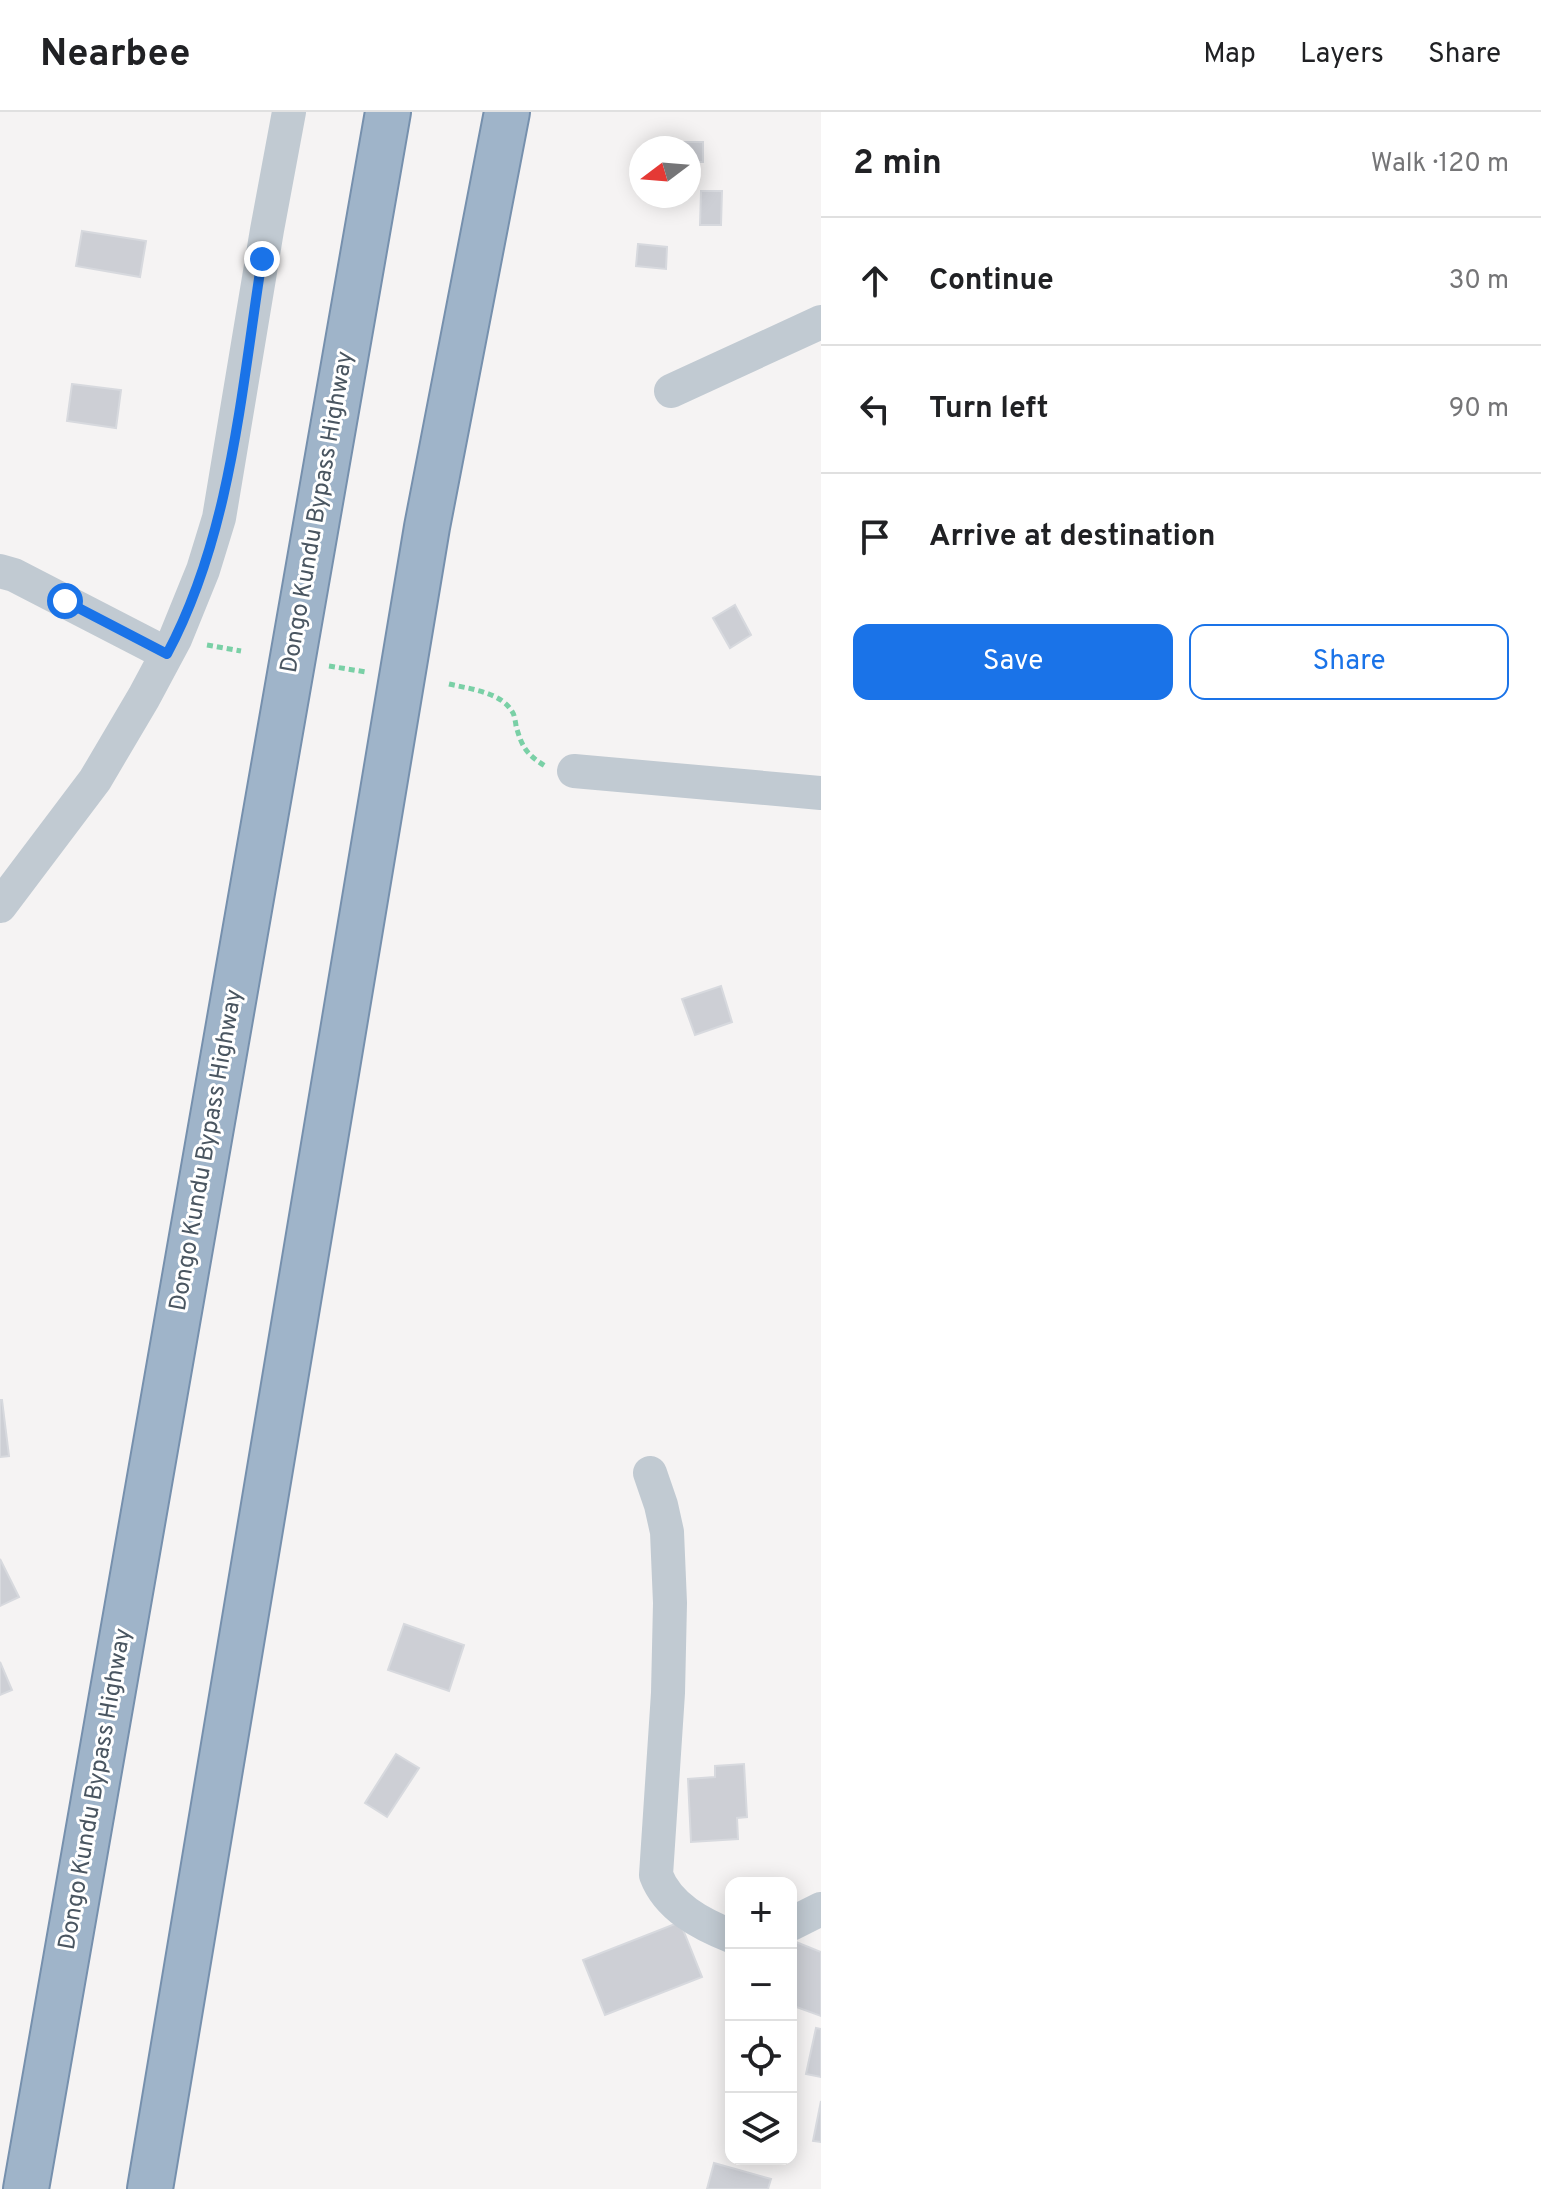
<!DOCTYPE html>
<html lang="en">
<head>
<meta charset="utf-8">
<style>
  :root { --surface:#fff; --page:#f2f2f2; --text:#202124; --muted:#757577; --line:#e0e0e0; --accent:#1a73e8 }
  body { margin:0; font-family:Overpass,sans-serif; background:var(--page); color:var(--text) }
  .controls { position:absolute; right:24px; bottom:24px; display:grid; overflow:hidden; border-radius:16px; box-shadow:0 4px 20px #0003 }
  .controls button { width:72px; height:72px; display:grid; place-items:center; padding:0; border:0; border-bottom:2px solid var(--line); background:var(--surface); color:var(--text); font:40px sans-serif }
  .compass { position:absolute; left:629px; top:24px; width:72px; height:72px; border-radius:50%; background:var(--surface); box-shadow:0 4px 20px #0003; rotate:254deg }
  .stop { position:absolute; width:24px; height:24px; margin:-18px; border:6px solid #1a73e8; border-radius:50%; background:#fff }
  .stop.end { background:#1a73e8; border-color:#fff; box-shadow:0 2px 8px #0008 }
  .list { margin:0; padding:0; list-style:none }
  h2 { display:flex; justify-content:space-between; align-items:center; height:104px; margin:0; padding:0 32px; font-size:34px }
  h2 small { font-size:26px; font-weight:400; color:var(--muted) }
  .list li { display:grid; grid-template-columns:52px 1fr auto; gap:24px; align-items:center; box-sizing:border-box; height:128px; padding:0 32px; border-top:2px solid var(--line) }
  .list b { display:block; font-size:30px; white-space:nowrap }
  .list em { font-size:26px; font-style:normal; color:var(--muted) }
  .actions { display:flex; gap:16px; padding:24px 32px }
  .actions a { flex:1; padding:18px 0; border:2px solid var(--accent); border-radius:16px; text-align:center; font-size:28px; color:var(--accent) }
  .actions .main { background:var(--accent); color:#fff }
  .icon { flex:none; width:44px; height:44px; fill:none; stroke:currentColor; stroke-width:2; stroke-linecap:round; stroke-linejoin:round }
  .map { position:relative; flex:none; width:821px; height:2077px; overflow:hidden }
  header { display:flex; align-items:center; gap:48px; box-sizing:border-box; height:112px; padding:0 40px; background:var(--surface); border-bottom:2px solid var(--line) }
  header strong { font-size:38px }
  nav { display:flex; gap:44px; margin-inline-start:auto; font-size:28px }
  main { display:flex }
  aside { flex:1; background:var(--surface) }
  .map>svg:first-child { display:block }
  .building { fill:#cdcfd5; stroke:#d7d9de; stroke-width:2 }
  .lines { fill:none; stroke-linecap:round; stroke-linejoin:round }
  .trunk-casing { stroke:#7690ad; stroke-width:48 }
  .path { stroke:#7ad0a6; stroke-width:5; stroke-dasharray:6 4; stroke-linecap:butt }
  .minor { stroke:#c1cad2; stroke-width:34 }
  .trunk { stroke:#9fb4c9; stroke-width:44 }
  .route { stroke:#1a73e8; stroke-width:10 }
  .labels { text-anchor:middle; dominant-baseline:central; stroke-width:6; stroke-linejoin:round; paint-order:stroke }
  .street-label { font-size:24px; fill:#4a5661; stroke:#fff }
</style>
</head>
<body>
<header>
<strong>Nearbee</strong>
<nav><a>Map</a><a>Layers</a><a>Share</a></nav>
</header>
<main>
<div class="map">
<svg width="821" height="2077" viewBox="0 0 821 2077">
  <rect width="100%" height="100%" fill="#f5f3f3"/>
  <path class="building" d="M673 30H703V50H689V36H673Z
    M701 79H722L721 113H700Z
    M82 119 146 129 140 165 76 154Z
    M638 132 667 135 666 157 636 154Z
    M72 272 121 278 116 316 67 309Z
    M735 493 751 523 730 536 713 506Z
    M721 874 732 910 695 923 682 887Z
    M0 1288H2L9 1344 0 1345Z
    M0 1447 19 1485 0 1494Z
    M404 1512 464 1533 449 1579 388 1558Z
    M0 1550 12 1578 0 1583Z
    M396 1642 419 1656 387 1705 365 1691Z
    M744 1652 747 1705 737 1706 738 1727 691 1730 688 1667 715 1665V1654Z
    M680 1810 702 1865 605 1903 583 1848Z
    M796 1830 821 1840V1904L791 1893V1844Z
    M816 1916 821 1917V1965L806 1962Z
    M821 1989V2030L813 2029Z
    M714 2051 771 2067 768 2077H707Z"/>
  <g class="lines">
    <g class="trunk-casing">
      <path id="trunk" d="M26 2077 388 0
        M150 2077 427 415 507 0"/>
    </g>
    <path class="path" d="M207 533 241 539
      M329 554 366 560
      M449 572C470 577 502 580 513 601 514 602 516 612 516 614 522 635 526 642 545 654"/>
    <path class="minor" d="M671 279 821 210
      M0 459 14 463 167 542
      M574 659 821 681
      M0 794 95 668 144 585 175 527 203 458 219 406 267 118 289 0
      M650 1361 661 1393 667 1420 670 1491 668 1581 656 1763C668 1795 701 1812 731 1824
      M791 1812 821 1797"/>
    <use href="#trunk" class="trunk"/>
  </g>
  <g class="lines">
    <path class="route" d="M65 489 167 542C231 422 241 280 262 147"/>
  </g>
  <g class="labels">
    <g class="street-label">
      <text transform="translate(318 400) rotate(-80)">Dongo Kundu Bypass Highway</text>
      <text transform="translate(207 1038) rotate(-80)">Dongo Kundu Bypass Highway</text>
      <text transform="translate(96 1677) rotate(-80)">Dongo Kundu Bypass Highway</text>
    </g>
  </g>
</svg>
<div class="controls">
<button>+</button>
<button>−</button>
<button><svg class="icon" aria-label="locate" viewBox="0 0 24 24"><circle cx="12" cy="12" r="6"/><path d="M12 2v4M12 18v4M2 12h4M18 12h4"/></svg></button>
<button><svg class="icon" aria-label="layers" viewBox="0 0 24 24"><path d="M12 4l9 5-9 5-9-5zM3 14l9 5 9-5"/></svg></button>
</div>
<svg class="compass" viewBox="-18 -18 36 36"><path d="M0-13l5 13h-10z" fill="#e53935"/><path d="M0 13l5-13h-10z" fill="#757577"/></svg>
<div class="stop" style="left:65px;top:489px"></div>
<div class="stop end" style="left:262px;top:147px"></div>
</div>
<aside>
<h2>2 min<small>Walk · 120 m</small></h2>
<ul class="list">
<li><svg class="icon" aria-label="ahead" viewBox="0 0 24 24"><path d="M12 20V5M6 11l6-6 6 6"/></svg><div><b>Continue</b></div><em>30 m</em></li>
<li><svg class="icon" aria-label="left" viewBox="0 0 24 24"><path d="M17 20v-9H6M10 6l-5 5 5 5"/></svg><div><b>Turn left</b></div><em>90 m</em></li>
<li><svg class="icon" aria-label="arrive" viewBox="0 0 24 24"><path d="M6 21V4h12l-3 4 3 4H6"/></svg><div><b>Arrive at destination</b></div></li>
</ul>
<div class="actions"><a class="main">Save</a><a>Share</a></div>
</aside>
</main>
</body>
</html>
